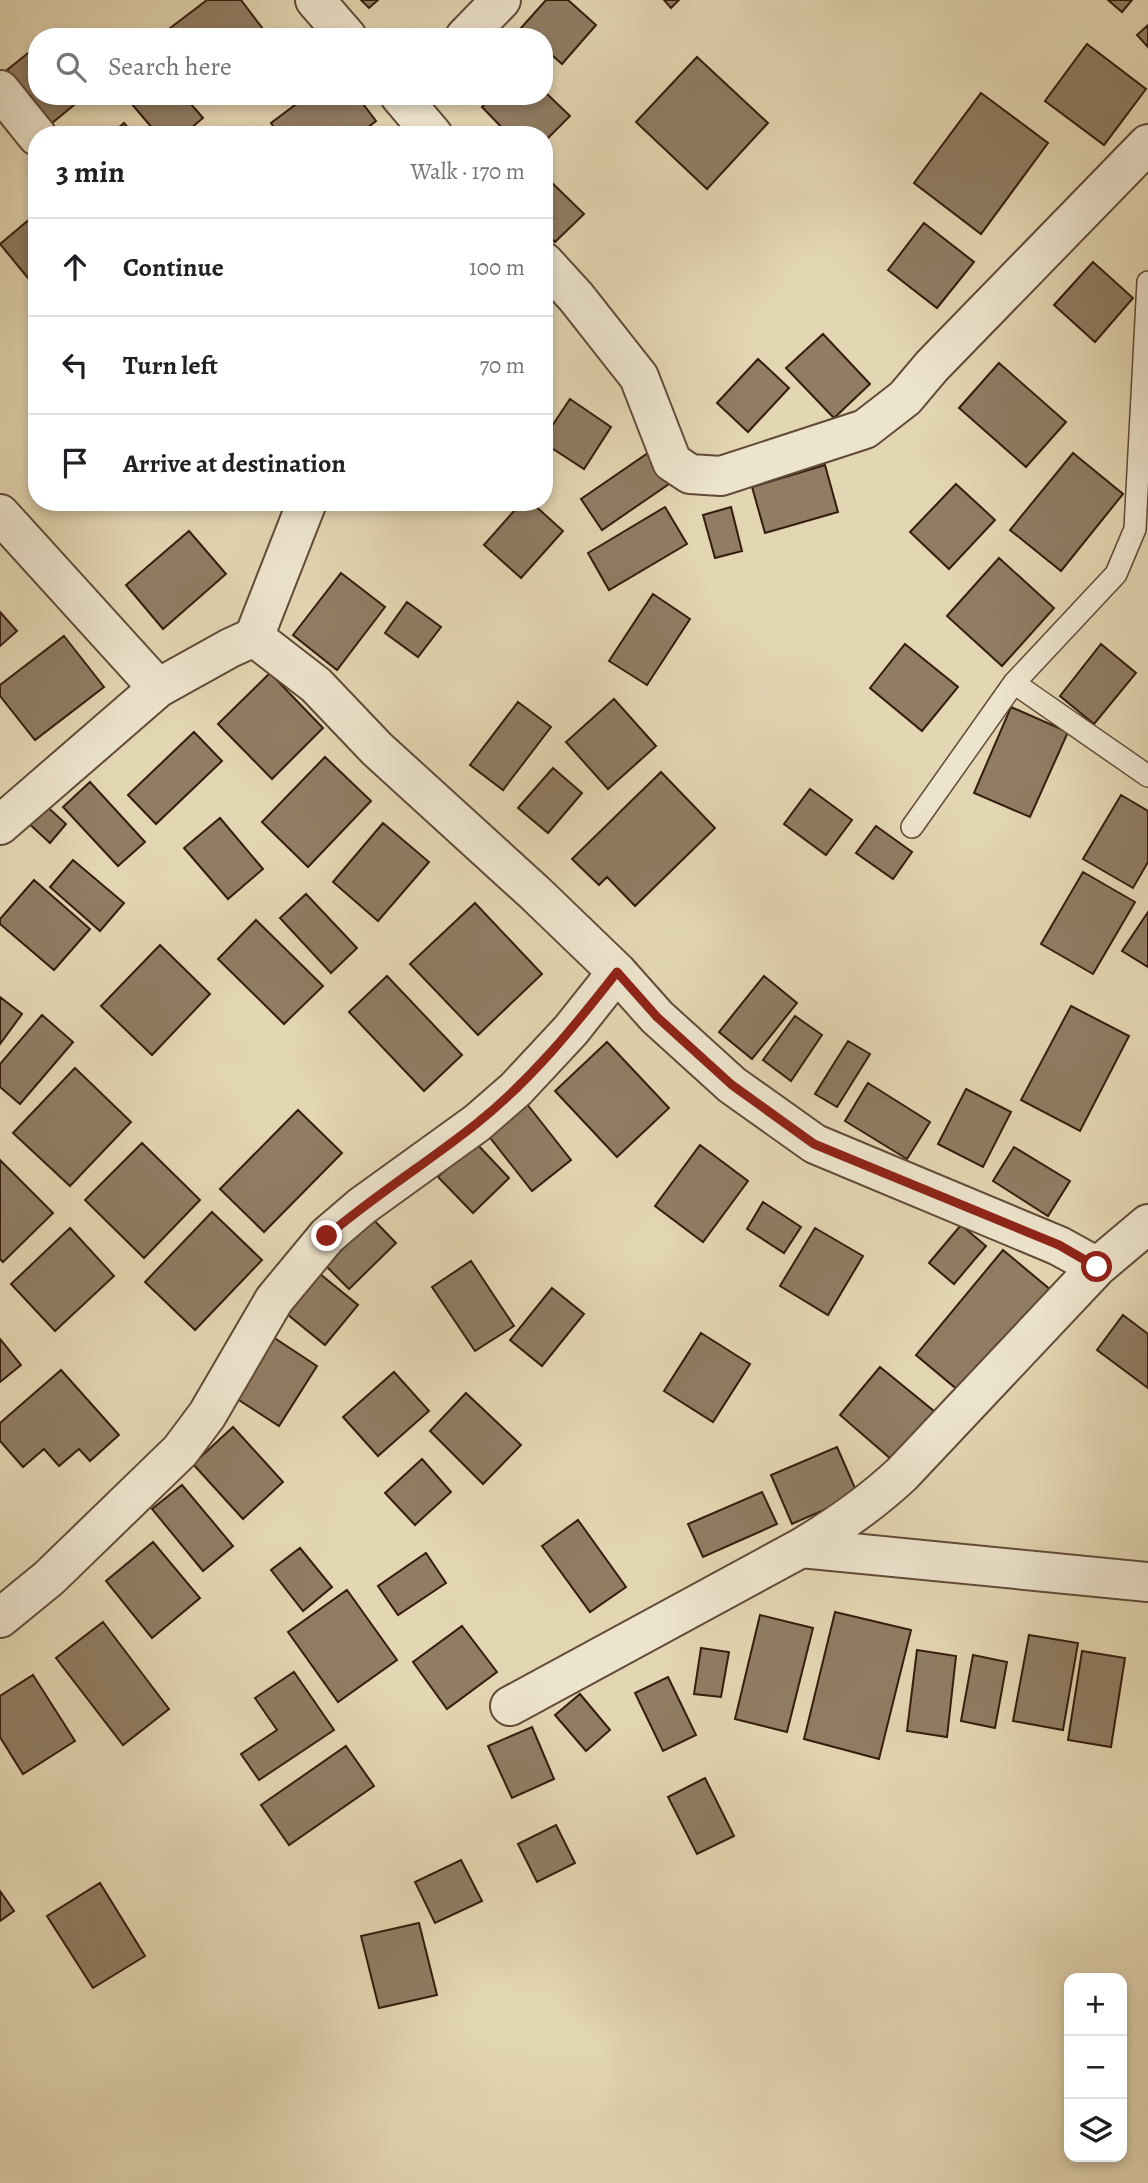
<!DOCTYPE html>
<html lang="en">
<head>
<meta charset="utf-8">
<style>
  :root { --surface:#fff; --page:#f6f6f6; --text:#202124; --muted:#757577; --line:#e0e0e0 }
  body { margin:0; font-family:Alegreya,serif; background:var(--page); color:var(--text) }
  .controls { position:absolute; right:21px; bottom:21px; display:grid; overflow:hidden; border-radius:14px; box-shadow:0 4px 10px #0003 }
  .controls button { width:63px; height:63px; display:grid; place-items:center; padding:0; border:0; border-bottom:2px solid var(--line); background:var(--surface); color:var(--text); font:35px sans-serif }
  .stop { position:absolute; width:21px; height:21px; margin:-16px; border:5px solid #8f2418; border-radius:50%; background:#fff }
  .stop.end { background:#8f2418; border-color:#fff; box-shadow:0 2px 7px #0008 }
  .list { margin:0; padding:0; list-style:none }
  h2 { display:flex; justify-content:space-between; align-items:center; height:91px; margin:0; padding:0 28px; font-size:30px }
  h2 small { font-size:23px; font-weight:400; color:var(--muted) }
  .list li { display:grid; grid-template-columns:46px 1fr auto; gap:21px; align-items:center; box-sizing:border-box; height:98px; padding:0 28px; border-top:2px solid var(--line) }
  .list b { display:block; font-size:26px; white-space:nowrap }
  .list em { font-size:23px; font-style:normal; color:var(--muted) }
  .icon { flex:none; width:38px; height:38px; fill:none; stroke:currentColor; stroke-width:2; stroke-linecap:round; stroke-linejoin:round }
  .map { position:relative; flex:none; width:1148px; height:2183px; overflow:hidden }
  .search { position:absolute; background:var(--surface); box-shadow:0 4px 10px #0003; left:28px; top:28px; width:525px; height:77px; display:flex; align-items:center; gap:18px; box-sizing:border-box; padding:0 24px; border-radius:28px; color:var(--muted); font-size:26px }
  .panel { position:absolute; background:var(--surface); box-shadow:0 4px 10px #0003; left:28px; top:126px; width:525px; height:385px; border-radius:28px }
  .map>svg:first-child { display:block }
  .building { fill:#907d63; stroke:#361c0e; stroke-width:2 }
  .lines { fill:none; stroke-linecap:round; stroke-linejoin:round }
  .lane-casing { stroke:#614a37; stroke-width:24 }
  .street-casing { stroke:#614a37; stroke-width:42 }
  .lane { stroke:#ede4cd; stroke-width:21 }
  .street { stroke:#ede4cd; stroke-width:38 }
  .route { stroke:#8f2418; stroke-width:9 }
</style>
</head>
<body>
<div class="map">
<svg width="1148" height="2183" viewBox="0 0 1148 2183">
  <rect width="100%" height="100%" fill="#e3d6b2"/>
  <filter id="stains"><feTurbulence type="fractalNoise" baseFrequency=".00286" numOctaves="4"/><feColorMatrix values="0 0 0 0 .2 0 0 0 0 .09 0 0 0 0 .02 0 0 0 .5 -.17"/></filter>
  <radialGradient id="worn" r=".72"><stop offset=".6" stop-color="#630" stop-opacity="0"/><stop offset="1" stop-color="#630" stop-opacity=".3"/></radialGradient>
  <path class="building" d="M207 0H241L269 37H169L165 32Z
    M361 0H378L369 8Z
    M546 0H568L596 25 562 64 544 48V37H531L521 28Z
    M664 0H679L671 8Z
    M1108 0H1132L1122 12Z
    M1148 25V47L1137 35Z
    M1087 44 1146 89 1104 145 1045 101Z
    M37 46V96H85L52 123 7 70Z
    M697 57 768 123 707 189 636 122Z
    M544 91 570 116 544 142V135H509L482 107 493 96H544Z
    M981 93 1048 143 981 234 914 183Z
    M139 96H184L203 118 183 135H158L131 103Z
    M307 96H357L376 121 358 135H279L271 123Z
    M124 123 134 135H110Z
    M544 175 584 214 555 242 544 231Z
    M37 213V289L0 244Z
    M924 223 974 262 937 308 888 270Z
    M1093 262 1133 298 1095 342 1054 305Z
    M823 334 870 384 834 418 786 368Z
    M758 359 789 388 748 432 717 403Z
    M999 363 1066 422 1026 467 959 408Z
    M570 399 611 427 584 469 544 443V438Z
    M648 453 669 484 602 530 581 499Z
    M1073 453 1123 494 1061 571 1010 530Z
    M825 465 838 512 765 533 752 487Z
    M956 484 995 520 949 569 910 532Z
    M522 502H531L563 531 521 578 484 545Z
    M665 507 687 544 609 590 588 553Z
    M731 507 742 551 715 558 703 515Z
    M189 531 226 574 163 629 126 585Z
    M999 558 1054 608 1002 666 947 616Z
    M341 573 385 607 337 670 293 635Z
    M653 594 690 619 647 685 609 661Z
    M407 602 441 627 418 657 385 633Z
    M0 612 17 631 0 646Z
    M64 636 104 687 35 740 0 696V685Z
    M905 644 958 687 922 731 870 688Z
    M1101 644 1136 673 1094 724 1060 696Z
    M270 673 323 728 272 779 218 724Z
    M614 699 656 746 608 789 566 742Z
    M518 702 551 727 503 790 470 765Z
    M1011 707 1068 732 1030 817 974 793Z
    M194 732 222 761 156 824 128 795Z
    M325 757 371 801 308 867 262 822Z
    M553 768 582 793 548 833 518 808Z
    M661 772 715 828 635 906 607 877 599 885 572 859Z
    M90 782 145 842 118 866 63 807Z
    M810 789 852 820 826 855 784 824Z
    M1121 795 1148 811V862L1133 888 1083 859Z
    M42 802 66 824 50 843 26 821Z
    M220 818 263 869 228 899 184 848Z
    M383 823 429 862 378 921 333 882Z
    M876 826 912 852 893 879 856 853Z
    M73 860 124 903 100 931 50 887Z
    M1083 872 1135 902 1093 974 1041 944Z
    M34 880 90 929 54 970 0 924V919Z
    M306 894 357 948 331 973 280 918Z
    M475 903 542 974 478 1035 410 964Z
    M1148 912V967L1122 951Z
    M256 920 323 986 284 1024 218 959Z
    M160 945 210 994 152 1055 101 1006Z
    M387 976 462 1055 424 1091 349 1012Z
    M764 976 797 1003 752 1059 719 1032Z
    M0 997 22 1014 0 1044Z
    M1071 1006 1129 1036 1080 1131 1021 1100Z
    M42 1015 73 1042 20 1104 0 1087V1064Z
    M795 1016 822 1035 791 1081 763 1060Z
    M848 1041 870 1054 837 1107 815 1094Z
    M607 1042 669 1108 617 1157 555 1091Z
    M75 1068 131 1122 70 1186 13 1133Z
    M868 1083 930 1122 907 1159 845 1121Z
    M966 1089 1011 1112 983 1167 938 1144Z
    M523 1099 571 1160 532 1191 484 1130Z
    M298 1110 342 1153 264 1232 220 1189Z
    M475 1142 509 1178 473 1213 438 1177Z
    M142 1143 200 1200 144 1258 85 1200Z
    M700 1145 748 1181 703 1242 655 1206Z
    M1014 1147 1070 1181 1048 1216 993 1181Z
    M0 1160 53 1213 3 1262 0 1259Z
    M763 1202 801 1227 784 1253 747 1229Z
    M212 1212 262 1260 195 1330 145 1282Z
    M367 1213 396 1243 349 1289 320 1260Z
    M961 1225 986 1246 954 1284 929 1263Z
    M70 1228 114 1276 55 1331 11 1284Z
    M815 1228 863 1256 828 1315 780 1286Z
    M1003 1250 1052 1291 965 1396 916 1355Z
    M471 1261 514 1326 475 1351 432 1287Z
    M320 1274 358 1305 325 1345 287 1314Z
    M552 1288 584 1314 542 1366 510 1340Z
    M1123 1315 1148 1334V1388L1097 1350Z
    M701 1333 750 1364 713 1422 664 1391Z
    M273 1337 317 1366 279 1426 234 1397Z
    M0 1339 21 1365 0 1382Z
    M880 1367 940 1416 899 1466 840 1415Z
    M61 1370 119 1435 90 1461 79 1449 59 1466 44 1449 23 1467 0 1441V1423Z
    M394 1372 429 1411 378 1456 343 1417Z
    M466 1393 521 1445 483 1484 430 1431Z
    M233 1427 283 1482 243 1519 193 1464Z
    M837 1447 858 1495 792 1524 771 1475Z
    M422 1459 451 1492 415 1525 385 1493Z
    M182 1485 233 1546 203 1571 152 1509Z
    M762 1492 777 1524 703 1557 688 1524Z
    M578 1520 626 1587 590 1612 542 1546Z
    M153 1542 200 1598 152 1638 106 1581Z
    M300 1548 332 1587 303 1611 271 1570Z
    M426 1553 446 1583 398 1615 378 1586Z
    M347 1590 397 1660 338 1702 288 1632Z
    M835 1612 911 1630 879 1759 804 1739Z
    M760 1615 813 1628 787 1732 735 1719Z
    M103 1622 169 1709 123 1745 56 1658Z
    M462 1626 497 1672 447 1709 413 1662Z
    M1029 1635 1078 1643 1063 1730 1013 1721Z
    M701 1648 729 1652 721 1697 694 1694Z
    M917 1650 956 1656 947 1737 907 1731Z
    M1082 1651 1125 1658 1111 1747 1068 1740Z
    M973 1655 1007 1662 995 1728 961 1721Z
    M294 1672 334 1730 259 1780 241 1754 277 1730 255 1698Z
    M33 1675 75 1741 23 1774 0 1737V1696Z
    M668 1677 696 1735 663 1751 635 1693Z
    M580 1694 610 1730 586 1751 555 1715Z
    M532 1727 554 1779 512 1798 488 1746Z
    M346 1746 374 1786 289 1845 261 1805Z
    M705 1778 734 1836 697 1854 668 1797Z
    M556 1825 575 1863 537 1882 518 1844Z
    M461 1860 482 1901 435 1923 415 1882Z
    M100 1883 145 1956 93 1988 47 1916Z
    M0 1891 14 1911 0 1921Z
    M419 1923 437 1995 379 2008 361 1936Z"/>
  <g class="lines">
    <g class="lane-casing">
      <path id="lane" d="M1014 683 1148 776
        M912 827 1014 683 1116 574 1135 529 1148 282"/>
    </g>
    <g class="street-casing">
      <path id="street" d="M315 0 347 37
        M465 37 501 0
        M0 90 37 136
        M400 96 433 135
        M544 262 576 297 639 377 672 462 690 474 721 476 865 429 905 398 932 366 1148 144
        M0 514 158 688
        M254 637 307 502
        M0 825 158 688 230 648 254 637 316 685 377 749 535 893 617 972 657 1017 732 1085 815 1144 1059 1246 1097 1267
        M801 1548 1148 1582
        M0 1618 49 1578 180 1451 207 1415 274 1300 327 1236 362 1206 477 1123 516 1089 571 1030 617 972
        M510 1706 801 1548C838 1526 871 1503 902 1474L1097 1267 1148 1224"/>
    </g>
    <use href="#lane" class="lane"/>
    <use href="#street" class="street"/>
  </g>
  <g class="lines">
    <path class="route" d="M327 1236C375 1195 427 1163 476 1124 531 1080 574 1027 617 972L657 1017 732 1085 814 1144 1059 1245 1097 1267"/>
  </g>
  <rect width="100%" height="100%" filter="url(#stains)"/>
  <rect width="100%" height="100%" fill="url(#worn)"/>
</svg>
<div class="controls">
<button>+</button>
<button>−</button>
<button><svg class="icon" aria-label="layers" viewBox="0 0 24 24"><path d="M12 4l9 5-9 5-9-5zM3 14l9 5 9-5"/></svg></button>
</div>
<div class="stop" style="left:1097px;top:1267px"></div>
<div class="stop end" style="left:327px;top:1236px"></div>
<div class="search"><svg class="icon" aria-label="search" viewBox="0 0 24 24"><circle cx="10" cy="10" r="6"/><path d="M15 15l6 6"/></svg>Search here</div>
<section class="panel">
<h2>3 min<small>Walk · 170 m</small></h2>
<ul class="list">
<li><svg class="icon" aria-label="ahead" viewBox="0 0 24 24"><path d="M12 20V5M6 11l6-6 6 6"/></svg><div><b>Continue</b></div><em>100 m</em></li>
<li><svg class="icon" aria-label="left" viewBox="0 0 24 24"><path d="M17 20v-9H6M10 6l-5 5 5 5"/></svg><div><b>Turn left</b></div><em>70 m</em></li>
<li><svg class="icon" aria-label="arrive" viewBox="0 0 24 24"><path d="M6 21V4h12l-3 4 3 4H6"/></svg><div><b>Arrive at destination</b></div></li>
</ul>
</section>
</div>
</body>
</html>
